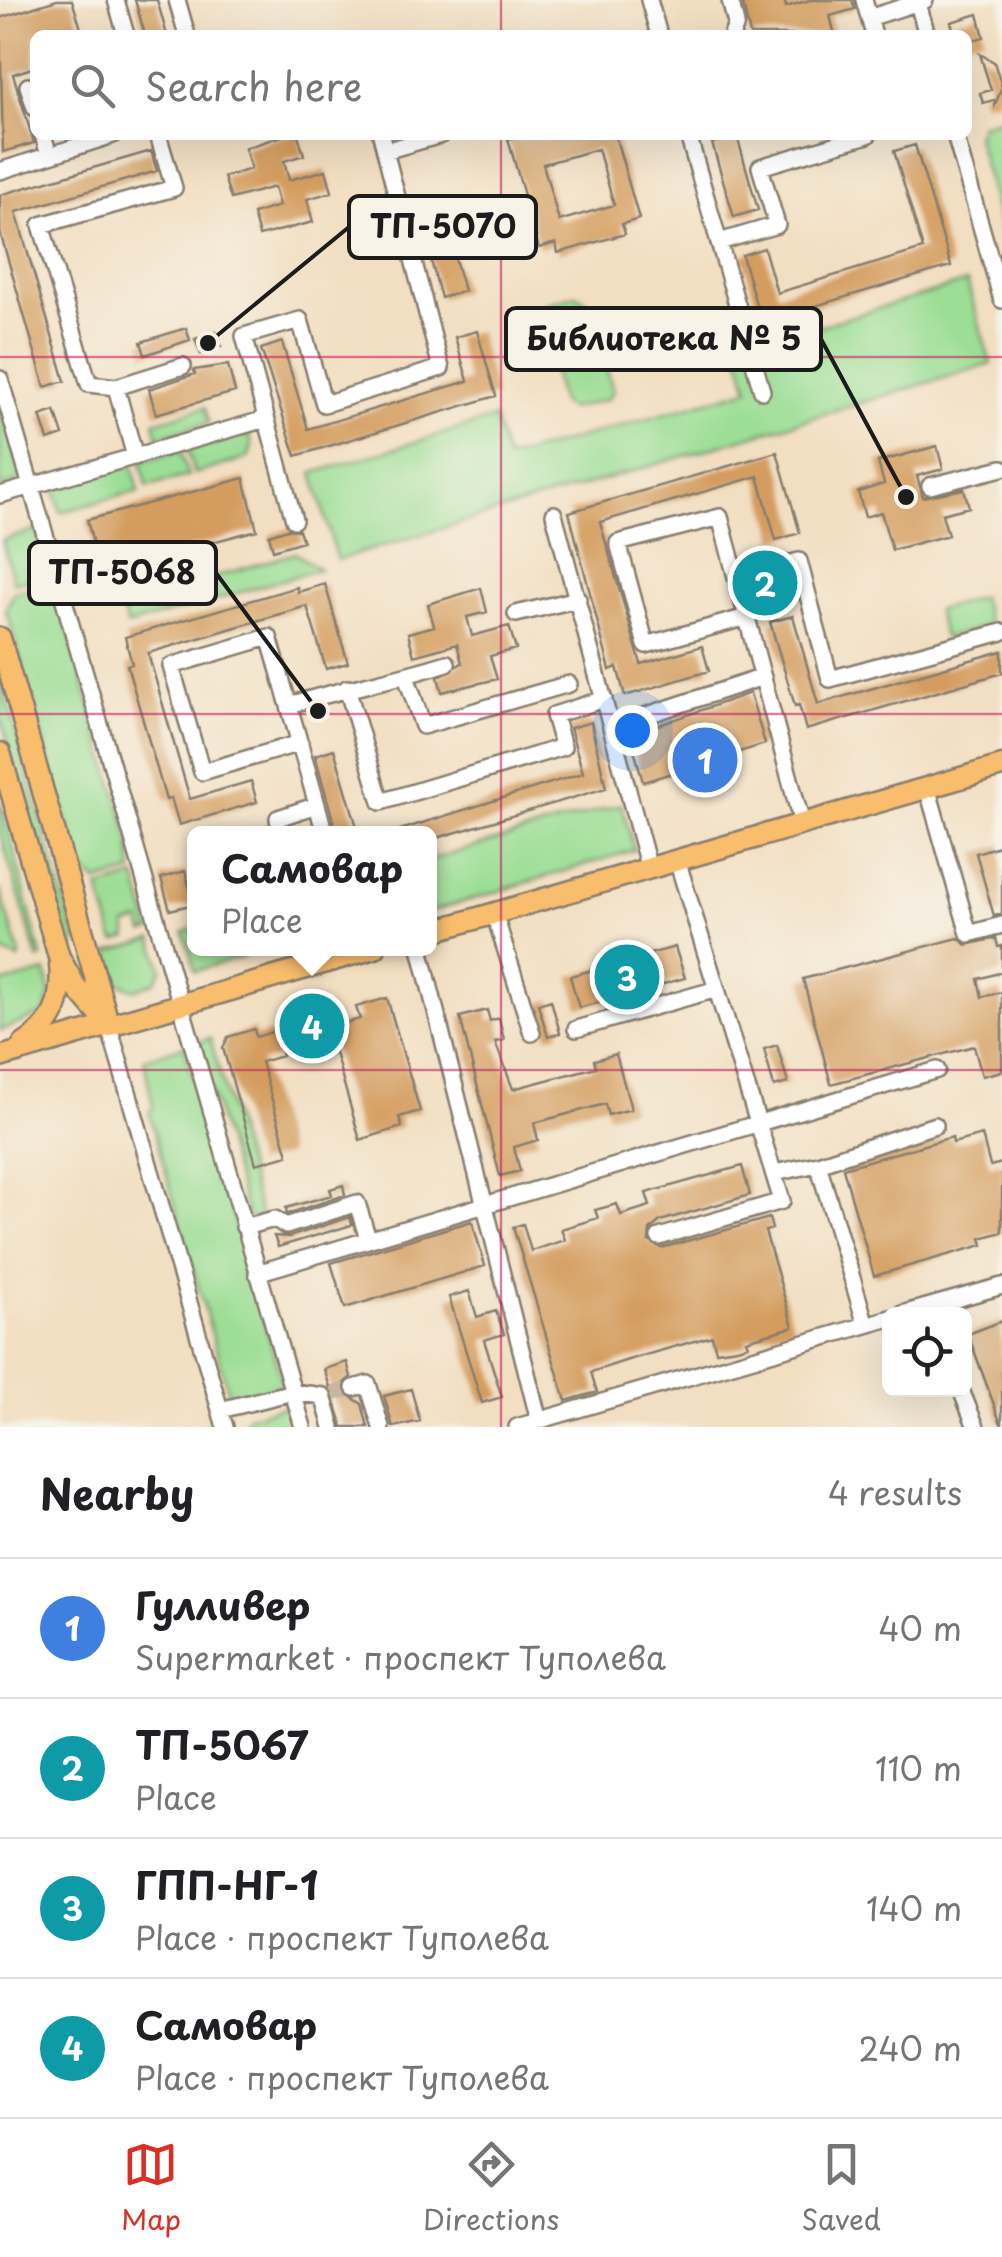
<!DOCTYPE html>
<html lang="en">
<head>
<meta charset="utf-8">
<style>
  :root { --surface:#fff; --page:#f6f6f6; --text:#202124; --muted:#757577; --line:#e0e0e0; --accent:#d93025 }
  body { margin:0; font-family:"Playpen Sans",sans-serif; background:var(--page); color:var(--text) }
  .controls { position:absolute; right:30px; bottom:30px; display:grid; overflow:hidden; border-radius:15px; box-shadow:0 10px 40px #0002 }
  .controls button { width:90px; height:90px; display:grid; place-items:center; padding:0; border:0; border-bottom:2px solid var(--line); background:var(--surface); color:var(--text); font:50px sans-serif }
  .you { position:absolute; left:632px; top:730px; width:35px; height:35px; margin:-25px; border:8px solid #fff; border-radius:50%; background:#1a73e8; box-shadow:0 0 0 15px #1a73e833 }
  .badge { display:grid; place-items:center; width:65px; height:65px; border-radius:50%; background:var(--accent); color:#fff; font-size:32px; font-weight:700 }
  .pin { position:absolute; translate:-50% -50%; border:5px solid #fff; box-shadow:0 2px 10px #0006 }
  .popup { position:absolute; left:187px; top:826px; width:250px; height:130px; box-sizing:border-box; display:grid; place-content:center; border-radius:15px; background:var(--surface); filter:drop-shadow(0 2px 8px #0005); font-size:32px; white-space:nowrap; color:var(--muted) }
  .popup b { font-size:38px; color:var(--text) }
  .popup::after { content:''; position:absolute; left:50%; top:100%; margin-left:-20px; border:20px solid transparent; border-top-color:var(--surface) }
  .list { margin:0; padding:0; list-style:none }
  h2 { display:flex; justify-content:space-between; align-items:center; height:130px; margin:0; padding:0 40px; font-size:42px }
  h2 small { font-size:32px; font-weight:400; color:var(--muted) }
  .list li { display:grid; grid-template-columns:65px 1fr auto; gap:30px; align-items:center; box-sizing:border-box; height:140px; padding:0 40px; border-top:2px solid var(--line) }
  .list b { display:block; font-size:38px; white-space:nowrap }
  .list p { margin:0; font-size:32px; white-space:nowrap; color:var(--muted) }
  .list em { font-size:32px; font-style:normal; color:var(--muted) }
  .icon { flex:none; width:55px; height:55px; fill:none; stroke:currentColor; stroke-width:2; stroke-linecap:round; stroke-linejoin:round }
  .map { position:relative; flex:none; width:1002px; height:1427px; overflow:hidden }
  .search { position:absolute; background:var(--surface); box-shadow:0 10px 40px #0002; left:30px; right:30px; top:30px; height:110px; display:flex; align-items:center; gap:25px; box-sizing:border-box; padding:0 35px; border-radius:15px; color:var(--muted); font-size:38px }
  .sheet { height:690px; background:var(--surface) }
  nav { display:flex; justify-content:space-around; align-items:center; box-sizing:border-box; height:140px; border-top:2px solid var(--line); background:var(--surface); font-size:28px; color:var(--muted) }
  nav a { display:grid; justify-items:center; gap:5px }
  nav .on { color:var(--accent) }
  .map>svg:first-child { display:block }
  .green { fill:#9cde95; stroke:#5c7d58; stroke-width:2.5 }
  .building { fill:#d49d5f; fill-rule:evenodd }
  .lines { fill:none; stroke-linecap:round; stroke-linejoin:round }
  .minor-tunnel { stroke:#c7b7a0; stroke-width:15; stroke-dasharray:15 8; stroke-linecap:butt }
  .minor-casing { stroke:#877d6e; stroke-width:20 }
  .major-casing { stroke:#877d6e; stroke-width:25 }
  .minor { stroke:#fff; stroke-width:15 }
  .major { stroke:#f9be6d; stroke-width:20 }
  .grid { fill:none; stroke:#c2185b; stroke-width:2.5; stroke-opacity:0.55 }
  .leader { fill:none; stroke:#1c1c1c; stroke-width:4 }
  .callout-dot { fill:#1c1c1c; stroke:#f7f3e8; stroke-width:4 }
  .callout { fill:#f7f3e8; stroke:#1c1c1c; stroke-width:4 }
  .callout-label { font-size:32px; text-anchor:middle; font-weight:bold; fill:#1c1c1c }
</style>
</head>
<body>
<div class="map">
<svg width="1002" height="1427" viewBox="0 0 1002 1427">
  <rect width="100%" height="100%" fill="#f7f3e8"/>
  <filter id="ink" filterUnits="userSpaceOnUse"><feTurbulence type="fractalNoise" baseFrequency=".01" numOctaves="2"/><feDisplacementMap in="SourceGraphic" scale="20" xChannelSelector="R" yChannelSelector="G"/><feConvolveMatrix kernelMatrix="1 2 1 2 8 2 1 2 1" color-interpolation-filters="sRGB"/></filter>
  <filter id="wash" filterUnits="userSpaceOnUse"><feTurbulence type="fractalNoise" baseFrequency=".0048" numOctaves="4" result="noise"/><feDisplacementMap in="SourceGraphic" scale="40" xChannelSelector="R" yChannelSelector="G"/><feGaussianBlur stdDeviation="2.25" result="paint"/><feColorMatrix in="noise" values="0 0 0 0 0 0 0 0 0 0 0 0 0 0 0 0 0 1.4 0 .05"/><feComposite in="paint" operator="in"/></filter>
  <g filter="url(#wash)">
    <rect width="100%" height="100%" fill="#f2dec1"/>
    <path class="green" d="M1002 118V234L976 136 981 124Z
      M967 282 991 364 337 560 313 473 494 418 506 459 749 389 738 350Z
      M576 295 588 303 613 391 607 400 569 409 561 404 537 311 544 304Z
      M0 400 21 472 17 483 0 488Z
      M205 407 209 423 158 437 154 422Z
      M249 434 252 446 248 458 194 474 188 450Z
      M181 451 188 476 147 486 141 461Z
      M132 464 139 491 61 512 54 486Z
      M37 530 49 573 14 583 2 540Z
      M295 553 319 569 127 626 121 605Z
      M53 582 130 839 133 872 97 882 79 865 6 609 14 592Z
      M981 597 989 626 944 638 936 610Z
      M0 677 76 942 73 949 67 945 0 715Z
      M0 800C16 853 26 905 42 957L38 959 0 832Z
      M622 804 634 850 430 912V860Z
      M136 877 151 931 144 933 141 921 126 925 128 938 115 942 99 888Z
      M0 889 20 955 19 959 0 951Z
      M194 929V948L241 949 243 957 195 971 184 932Z
      M153 939 162 969 155 982 134 990 119 983 109 952Z
      M46 972 51 995 43 1014 0 1031V984Z
      M210 1038 261 1217 252 1220 246 1211 197 1043Z
      M184 1046 283 1385 230 1398 149 1113 153 1107 144 1059Z
      M288 1406 296 1427H241L248 1416Z"/>
    <g id="blocks">
      <path class="building" d="M57 0H72L83 35H35V67L13 74 34 143 3 152 0 18Z
        M135 0H157L167 35H145Z
        M742 0H784L786 7 810 0H852L855 9 830 16 835 35H750Z
        M978 14 984 37 967 42V35H955L951 22Z
        M980 54 994 62 1002 87 995 105 994 100 983 103 980 93 991 90Z
        M285 135H298L304 155 284 161 289 180 326 170 332 192 307 199 313 222 259 236 253 214 279 206 274 187 231 199 224 177 251 169 245 148Z
        M523 135H615L639 219 622 224 625 234 558 253 556 243 539 248 508 139ZM598 149 614 205 559 221 543 164Z
        M737 136 758 210 734 217 712 143Z
        M915 145 951 266 761 322 742 255 764 248 777 293 923 249 894 151Z
        M151 151 157 171 16 212 65 381 45 387 0 232V195Z
        M444 220 464 291 441 298 422 227Z
        M186 328 190 340 145 355 141 342Z
        M477 331 496 396 296 456 261 349 282 342 308 429 468 381 455 337Z
        M216 332 221 346 201 354 195 339Z
        M228 365 235 392 156 414 149 389 195 374 194 370Z
        M55 411 63 435 48 440 40 416Z
        M937 446 943 469 917 476 923 497 964 489 969 507 942 514 948 535 892 550 881 512 865 517 858 492 884 484 878 462Z
        M777 452 800 533 776 540 758 476 600 522 641 664 702 646 709 671 625 696 617 667 610 670 569 512Z
        M244 478 257 530 100 572 87 520Z
        M287 529 299 530 303 541 273 550 269 535Z
        M325 584 348 663 326 669 307 606 148 653 190 799 251 781 257 802 179 825 171 798 166 800 127 665 132 664 125 637 297 587 298 592Z
        M481 588 487 612 467 617 472 636 509 626 516 649 490 656 497 679 442 692 438 677 462 663 457 644 414 656 408 633 434 626 428 604Z
        M793 616 818 704 1002 651V673L806 730 799 705 795 706 770 622Z
        M750 693 765 744 643 782 630 735Z
        M591 722 606 788 430 840V834H387L583 773 570 728Z
        M334 749 359 834H337L315 755Z
        M1002 845V914L994 916 976 853Z
        M185 871 194 904 170 910 161 878Z
        M958 938 967 945 996 938 998 947 1002 946V972L978 979 982 997 1002 992V1071L982 1076 974 1046 831 1084 803 979Z
        M675 947 685 978 579 1008 570 976Z
        M387 998 420 1111 399 1117 402 1127 360 1140 328 1028 360 1019 356 1007Z
        M551 1000 560 1033 548 1037 538 1004Z
        M487 1010 490 1021 499 1018 504 1040 495 1042 513 1089 596 1067 594 1060 616 1054 631 1109 608 1115 605 1104 534 1123 538 1140 514 1147 520 1171 500 1176 460 1017Z
        M254 1029 256 1037 275 1031 282 1056 261 1062 288 1155 256 1164 223 1048 228 1037Z
        M777 1045 788 1083 774 1087 764 1049Z
        M982 1135 990 1166 1002 1163V1232L981 1238 983 1245 874 1276 843 1168 952 1137 953 1143Z
        M742 1166 750 1195 660 1221 650 1230 649 1241 662 1248 769 1218 772 1229 765 1231 793 1327 746 1340 748 1345 737 1348 716 1351 712 1336 628 1360 591 1372 597 1392 566 1401 513 1227 523 1224 531 1251 565 1240 561 1229 598 1218 595 1210 617 1204 621 1215 650 1206 646 1193Z
        M343 1185 345 1195 287 1214 286 1208 332 1195 330 1189Z
        M350 1217 352 1225 278 1247 274 1236 289 1237Z
        M472 1221 485 1266 345 1308 331 1263Z
        M469 1291 477 1317 496 1311 504 1334 484 1340 502 1397 482 1403 449 1297Z
        M1002 1321V1424H1001L968 1334Z
        M347 1362 351 1377 343 1384 344 1392 362 1404 368 1427H343L330 1387 324 1369Z
        M411 1389 420 1421 393 1427 384 1396Z"/>
    </g>
  </g>
  <g filter="url(#ink)">
    <use href="#blocks" fill-opacity="0" stroke="#877d6e" stroke-width="2.5"/>
    <g class="lines">
      <path class="minor-tunnel" d="M332 1394 354 1388"/>
      <g class="minor-casing">
        <path id="minor" d="M116 0 126 35
          M177 0 187 35
          M649 0 659 35
          M730 0 736 24 732 35
          M864 0 874 35
          M917 0 927 35
          M869 18 925 0
          M28 86 35 108
          M43 135 49 155
          M688 135 762 391
          M955 135 1002 300
          M385 151 441 135
          M0 171 113 135
          M719 242 777 225 760 167 868 135
          M0 379 303 1427
          M116 387 183 366
          M135 457 116 387 89 384 41 225 174 188 158 135
          M930 486 1002 468
          M0 495 266 419
          M554 514 649 869
          M294 520 244 336 300 320 324 404 441 368 381 135
          M736 578 799 561 830 679 1002 632
          M516 614 578 599
          M747 617 646 645 618 543 720 517 802 824
          M406 676 423 726 569 684
          M347 688 381 802 563 747 554 715 604 699
          M289 705C342 689 394 680 447 663
          M611 727 763 677
          M300 743 202 772 171 666 269 637C288 702 307 768 325 834
          M927 787 969 934 1002 925
          M280 834 278 818 317 805
          M494 913 532 1033
          M420 948 539 1421
          M109 1026 225 1427
          M576 1029 717 989
          M818 1164 866 1325
          M774 1173 818 1164 935 1125
          M244 1227 275 1219 286 1226 357 1203 368 1239
          M659 1237 782 1201 677 860
          M257 1273 937 1070
          M902 1314 1002 1286
          M354 1388 368 1384 381 1427
          M961 1390 976 1427
          M220 1410 293 1392 323 1396 332 1427
          M517 1427 890 1318"/>
      </g>
      <g class="major-casing">
        <path id="major" d="M0 638 109 1026
          M0 753 59 957 75 986 105 1021
          M430 932 1002 766
          M23 1045C55 1025 63 1001 60 964
          M0 1057 375 948"/>
      </g>
      <use href="#minor" class="minor"/>
      <use href="#major" class="major"/>
    </g>
  </g>
  <path class="grid" d="M501 0V35M501 135V1427M0 357H1002M0 714H1002M0 1070H1002"/>
  <path class="leader" d="M208 343L349 227M906 497L821 339M318 711L216 573"/>
  <g class="callout-dot">
    <circle cx="208" cy="343" r="10"/>
    <circle cx="906" cy="497" r="10"/>
    <circle cx="318" cy="711" r="10"/>
  </g>
  <g class="callout">
    <rect x="349" y="196" width="187" height="62" rx="10"/>
    <rect x="506" y="308" width="315" height="62" rx="10"/>
    <rect x="29" y="542" width="187" height="62" rx="10"/>
  </g>
  <g class="callout-label">
    <text x="443" y="238">ТП-5070</text>
    <text x="664" y="350">Библиотека № 5</text>
    <text x="122" y="584">ТП-5068</text>
  </g>
</svg>
<div class="controls">
<button><svg class="icon" aria-label="locate" viewBox="0 0 24 24"><circle cx="12" cy="12" r="6"/><path d="M12 2v4M12 18v4M2 12h4M18 12h4"/></svg></button>
</div>
<div class="you"></div>
<div class="pin badge" style="left:705px;top:760px;background:#3f7fe0">1</div>
<div class="pin badge" style="left:765px;top:583px;background:#0f9aa8">2</div>
<div class="pin badge" style="left:627px;top:977px;background:#0f9aa8">3</div>
<div class="pin badge" style="left:312px;top:1026px;background:#0f9aa8">4</div>
<div class="popup"><b>Самовар</b>Place</div>
<div class="search"><svg class="icon" aria-label="search" viewBox="0 0 24 24"><circle cx="10" cy="10" r="6"/><path d="M15 15l6 6"/></svg>Search here</div>
</div>
<section class="sheet">
<h2>Nearby<small>4 results</small></h2>
<ul class="list">
<li><span class="badge" style="background:#3f7fe0">1</span><div><b>Гулливер</b><p>Supermarket · проспект Туполева</p></div><em>40 m</em></li>
<li><span class="badge" style="background:#0f9aa8">2</span><div><b>ТП-5067</b><p>Place</p></div><em>110 m</em></li>
<li><span class="badge" style="background:#0f9aa8">3</span><div><b>ГПП-НГ-1</b><p>Place · проспект Туполева</p></div><em>140 m</em></li>
<li><span class="badge" style="background:#0f9aa8">4</span><div><b>Самовар</b><p>Place · проспект Туполева</p></div><em>240 m</em></li>
</ul>
</section>
<nav>
<a class="on"><svg class="icon" aria-label="map" viewBox="0 0 24 24"><path d="M3 6l6-2 6 2 6-2v14l-6 2-6-2-6 2zM9 4v14M15 6v14"/></svg>Map</a>
<a><svg class="icon" aria-label="directions" viewBox="0 0 24 24"><path d="M12 3l9 9-9 9-9-9zM9 14v-3h6M13 9l2 2-2 2"/></svg>Directions</a>
<a><svg class="icon" aria-label="saved" viewBox="0 0 24 24"><path d="M7 4h10v16l-5-4-5 4z"/></svg>Saved</a>
</nav>
</body>
</html>
